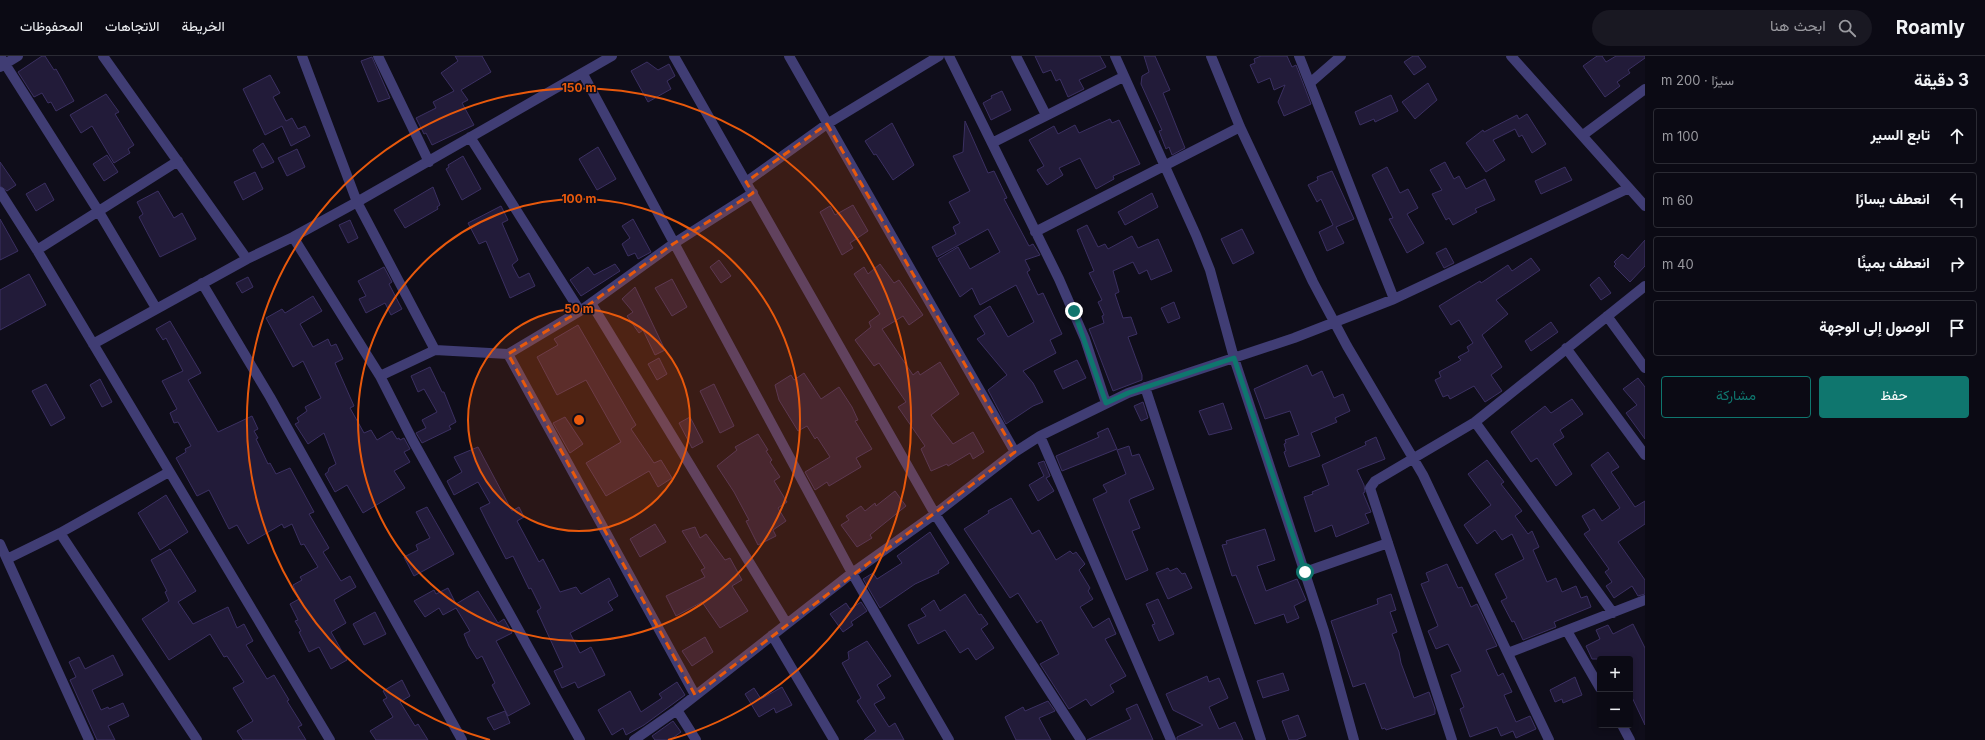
<!DOCTYPE html>
<html lang="ar">
<head>
<meta charset="utf-8">
<style>
  :root { --surface:#0b0a14; --page:#191822; --text:#f1f3f6; --muted:#9a9aa0; --line:#2b2b34; --accent:#0f766e }
  body { margin:0; font-family:Inter,Vazirmatn,sans-serif; background:var(--page); color:var(--text); direction:rtl }
  .controls { position:absolute; right:12px; bottom:12px; display:grid; overflow:hidden; border-radius:4px; box-shadow:0 2px 6px #0003 }
  .controls button { width:36px; height:36px; display:grid; place-items:center; padding:0; border:0; border-bottom:1px solid var(--line); background:var(--surface); color:var(--text); font:20px sans-serif }
  .stop { position:absolute; width:12px; height:12px; margin:-9px; border:3px solid #0f766e; border-radius:50%; background:#fff }
  .stop.end { background:#0f766e; border-color:#fff; box-shadow:0 1px 4px #0008 }
  .list { margin:0; padding:0; list-style:none }
  h2 { display:flex; justify-content:space-between; align-items:center; height:52px; margin:0; padding:0 16px; font-size:17px }
  h2 small { font-size:13px; font-weight:400; color:var(--muted) }
  .list li { display:grid; grid-template-columns:26px 1fr auto; gap:12px; align-items:center; box-sizing:border-box; height:56px; margin:0 8px 8px; padding:0 8px; border:1px solid var(--line); border-radius:4px }
  .list b { display:block; font-size:15px; white-space:nowrap }
  .list em { font-size:13px; font-style:normal; color:var(--muted) }
  .actions { display:flex; gap:8px; padding:12px 16px }
  .actions a { flex:1; padding:9px 0; border:1px solid var(--accent); border-radius:4px; text-align:center; font-size:14px; color:var(--accent) }
  .actions .main { background:var(--accent); color:#fff }
  .icon { flex:none; width:22px; height:22px; fill:none; stroke:currentColor; stroke-width:2; stroke-linecap:round; stroke-linejoin:round }
  .map { position:relative; flex:none; width:1645px; height:684px; overflow:hidden; direction:ltr }
  header { display:flex; align-items:center; gap:24px; box-sizing:border-box; height:56px; padding:0 20px; background:var(--surface); border-bottom:1px solid var(--line) }
  header strong { font-size:19px }
  nav { display:flex; gap:22px; margin-inline-start:auto; font-size:14px }
  .search { width:280px; height:36px; background:var(--page); display:flex; align-items:center; gap:10px; box-sizing:border-box; padding:0 14px; border-radius:22px; color:var(--muted); font-size:15px }
  main { display:flex }
  aside { flex:1; background:var(--surface) }
  .map>svg:first-child { display:block }
  .building { fill:#221b39; stroke:#3b3062 }
  .lines { fill:none; stroke-linecap:round; stroke-linejoin:round }
  .minor { stroke:#403d74; stroke-width:10 }
  .route { stroke:#0f766e; stroke-width:5 }
  .marked { fill:#e8590c; fill-opacity:0.2; stroke:#e8590c; stroke-width:3; stroke-dasharray:8 5; stroke-linejoin:round }
  .ring { fill:none; stroke:#e8590c; stroke-width:2 }
  .centre { fill:#e8590c; stroke:#0f0d1a; stroke-width:2 }
  .ring-label { font-size:12px; text-anchor:middle; font-weight:bold; fill:#e8590c; stroke:#0f0d1a; stroke-width:3; stroke-linejoin:round; paint-order:stroke }
</style>
</head>
<body>
<header>
<strong>Roamly</strong>
<div class="search"><svg class="icon" aria-label="search" viewBox="0 0 24 24"><circle cx="10" cy="10" r="6"/><path d="M15 15l6 6"/></svg>ابحث هنا</div>
<nav><a>الخريطة</a><a>الاتجاهات</a><a>المحفوظات</a></nav>
</header>
<main>
<aside>
<h2>3 دقيقة<small>سيرًا · 200 m</small></h2>
<ul class="list">
<li><svg class="icon" aria-label="ahead" viewBox="0 0 24 24"><path d="M12 20V5M6 11l6-6 6 6"/></svg><div><b>تابع السير</b></div><em>100 m</em></li>
<li><svg class="icon" aria-label="left" viewBox="0 0 24 24"><path d="M17 20v-9H6M10 6l-5 5 5 5"/></svg><div><b>انعطف يسارًا</b></div><em>60 m</em></li>
<li><svg class="icon" aria-label="right" viewBox="0 0 24 24"><path d="M7 20v-9h11M14 6l5 5-5 5"/></svg><div><b>انعطف يمينًا</b></div><em>40 m</em></li>
<li><svg class="icon" aria-label="arrive" viewBox="0 0 24 24"><path d="M6 21V4h12l-3 4 3 4H6"/></svg><div><b>الوصول إلى الوجهة</b></div></li>
</ul>
<div class="actions"><a class="main">حفظ</a><a>مشاركة</a></div>
</aside>
<div class="map">
<svg width="1645" height="684" viewBox="0 0 1645 684">
  <rect width="100%" height="100%" fill="#0f0d1a"/>
  <path class="building" d="M42 0H45L54 14 56 13 74 45 56 55 51 46 48 47 42 37 34 41 18 16Z
    M455 0H482L491 16 461 34 468 44 462 47 474 69 432 89 426 77 424 78 416 62 436 52 433 46 454 35 441 17 458 5Z
    M1035 0H1100L1106 11 1079 24 1084 33 1068 41 1060 23 1056 25 1051 14 1043 17Z
    M1144 0H1155L1170 34 1163 37 1185 92 1172 99 1169 91 1166 93 1159 75 1162 74 1141 28 1142 20 1149 16Z
    M1261 0H1287L1292 11 1296 9 1311 48 1284 60 1278 46 1285 29 1274 34 1270 22 1258 27 1250 9 1255 7 1254 3Z
    M1413 0H1418L1426 11 1414 19 1404 6Z
    M1597 0H1602L1606 6 1616 0H1645V2L1628 14 1630 17 1617 26 1620 30 1605 41 1583 10Z
    M372 1 390 42 378 46 361 5Z
    M647 6 658 14 669 8 675 20 667 25 671 33 648 46 631 15Z
    M270 19 280 37 273 41 286 65 292 62 298 73 305 70 310 80 291 90 282 70 265 79 243 33Z
    M1428 27 1437 44 1415 63 1402 46Z
    M1002 35 1011 54 991 64 983 47 992 42 991 40Z
    M106 38 119 56 115 58 134 89 128 93 130 97 114 107 92 70 81 77 70 59Z
    M1391 39 1398 55 1375 66 1374 63 1360 69 1355 56Z
    M1527 58 1546 88 1532 97 1522 79 1519 81 1515 73 1493 84 1505 104 1486 116 1466 87 1483 74 1484 76 1517 59 1519 63Z
    M1110 63 1112 67 1119 64 1140 108 1113 120 1114 123 1096 133 1080 102 1059 112 1063 119 1047 129 1037 114 1044 110 1029 84 1054 70 1058 78 1075 69 1079 77Z
    M965 65 988 117 994 115 1007 142 1004 143 1029 190 1033 188 1040 199 1025 204 1030 214 1027 216 1038 239 1043 237 1062 278 1050 284 1056 297 1023 315 1033 327 1043 346 1033 350 1006 368 988 334 1007 319 977 283 985 278 974 260 990 250 1008 281 1034 266 1016 229 980 249 972 232 960 241 938 203 958 191 970 213 1000 196 988 173 937 201 932 191 956 178 953 171 960 167 949 146 970 135 953 100 963 96Z
    M892 67 914 109 893 124 876 98 874 99 865 85Z
    M263 87 274 106 262 112 253 94Z
    M598 91 616 123 597 134 579 103Z
    M297 93 305 111 287 120 278 102Z
    M107 99 118 116 104 125 93 108Z
    M463 100 481 133 462 144 446 113 449 111 448 109Z
    M0 106 16 129 7 135 0 130Z
    M1445 106 1454 123 1459 120 1466 133 1485 123 1495 144 1475 153 1477 156 1453 169 1449 162 1446 164 1432 138 1442 134 1430 114Z
    M1387 111 1400 137 1408 133 1418 152 1407 158 1424 187 1407 197 1389 163 1393 162 1372 119Z
    M1565 111 1572 124 1541 138 1535 125Z
    M1332 115 1354 163 1336 171 1344 187 1327 195 1319 176 1333 169 1321 143 1317 146 1308 129 1318 124 1317 121Z
    M255 116 263 133 243 144 234 126Z
    M45 127 54 144 36 155 26 138Z
    M433 131 440 149 437 151 438 153 405 172 394 154Z
    M158 135 174 162 182 157 196 183 160 201 139 161 143 158 137 146Z
    M1152 137 1158 151 1125 169 1118 156Z
    M853 149 868 175 850 187 853 192 842 199 820 156 830 150 835 159Z
    M501 150 508 164 502 167 518 204 512 209 519 222 529 217 535 230 510 242 486 185 479 188 468 167Z
    M0 163 18 195 0 204Z
    M633 163 651 196 638 203 635 197 628 200 622 188 630 182 622 170Z
    M350 164 358 182 348 187 339 169Z
    M1087 169 1098 191 1105 188 1108 193 1132 180 1138 192 1158 183 1172 215 1151 224 1147 214 1139 218 1133 206 1113 215 1119 236 1115 238 1123 262 1131 261 1137 278 1128 281 1142 319V324L1113 335 1089 273 1104 267 1102 260 1104 259 1098 246 1102 244 1089 217 1094 215 1077 174Z
    M1242 173 1254 197 1233 208 1221 183Z
    M1645 184V210L1630 226 1614 210 1616 208 1614 206 1622 198 1628 203Z
    M1446 192 1454 207 1444 212 1436 197Z
    M1531 202 1540 214 1496 244 1508 258 1482 279 1502 311 1491 319 1502 335 1485 346 1474 330 1450 343 1448 339 1443 341 1435 324 1441 321 1439 316 1461 304 1458 301 1469 295 1467 291 1473 287 1459 264 1451 269 1439 250 1480 225 1481 227 1508 209 1512 215Z
    M719 204 731 220 721 227 710 211Z
    M615 208 620 215 581 240 570 224 588 211 594 219Z
    M880 208 894 227 899 224 923 259 909 269 903 260 882 273 913 319 918 315 920 319 940 306 959 338 931 359 953 388 973 376 984 396 973 403 970 397 948 410 947 408 931 415 921 393 925 390 898 351 906 346 879 307 874 310 855 284 871 271 869 266 880 258 854 218 864 211 868 218Z
    M384 211 392 226 389 228 402 253 391 259 385 247 366 257 359 243 366 240 358 225Z
    M29 218 46 249 0 274V234Z
    M248 221 253 231 242 237 236 227Z
    M1599 221 1611 237 1601 244 1590 229Z
    M672 223 687 251 672 260 655 232Z
    M635 231 665 294 655 299 643 274 639 277 627 260 633 256 622 243Z
    M313 240 322 255 300 268 313 291 328 283 331 290 336 288 343 303 335 307 354 350 350 352 364 377 371 374 377 384 392 375 397 383 399 382 400 384 404 382 410 393 404 396 410 406 394 415 405 432 363 457 347 429 335 436 325 418 328 416 329 412 336 408 324 377 308 388 295 368 299 366 297 362 307 355 305 351 321 342 303 305 293 311 266 262 282 253 285 257Z
    M1174 246 1180 262 1168 267 1161 252Z
    M170 265 201 317 188 324 218 376 252 360 258 373 254 375 258 382 256 383 268 408 270 407 276 418 290 412 314 456 309 458 329 492 323 496 341 525 350 520 356 531 334 544 346 567 331 576 347 604 331 613 319 591 309 596 299 576 301 575 295 565 298 564 290 548 299 543 293 529 302 524 300 521 318 511 304 488 301 489 292 468 284 472 282 468 248 488 237 469 229 473 209 434 197 440 176 402 186 396 185 393 191 390 178 366 174 367 170 357 177 353 162 325 183 315 166 282 163 284 156 273Z
    M1551 266 1558 276 1531 295 1525 285Z
    M578 269 636 369 631 373 654 407 661 404 672 422 658 431 649 415 606 440 586 407 621 386 586 324 557 339 537 301 558 289 554 283Z
    M659 302 667 318 657 324 648 308Z
    M1077 304 1086 322 1063 333 1054 315Z
    M1307 309 1312 320 1322 315 1334 342 1343 338 1350 355 1335 362 1337 366 1311 377 1320 400 1289 411 1284 396 1286 395 1284 388 1286 387 1285 384 1299 379 1290 355 1265 363 1254 333Z
    M430 311 442 336H444L456 366 449 370 451 373 422 387 416 377 426 372 422 364 437 356 424 333 418 336 411 320Z
    M804 317 821 343 839 331 852 351 858 364 855 365 872 393 856 402 861 411 829 430 827 426 815 434 805 416 830 401 817 381 815 383 807 370 798 375 779 344 775 329 791 319 794 324Z
    M1638 322 1645 331V383L1626 357 1637 349 1623 333Z
    M100 323 112 346 102 351 90 329Z
    M46 328 65 362 51 370 32 335Z
    M714 328 734 370 720 377 700 335Z
    M1572 343 1583 358 1560 374 1564 381 1553 388 1572 418 1556 430 1537 402 1531 406 1511 376 1545 350 1551 357Z
    M1143 346 1148 362 1141 365 1134 350Z
    M1223 347 1232 373 1209 379 1199 355Z
    M565 361 583 388 570 397 553 367Z
    M690 361 703 386 692 392 679 367Z
    M1108 372 1117 393 1062 415 1056 400 1099 381 1097 377Z
    M758 378 768 394 766 395 772 404 770 406 780 421 774 425 787 446 778 452 786 465 773 474 776 480 758 489 746 465 749 464 734 436 717 410 737 394 735 391Z
    M1376 381 1385 403 1357 414 1364 429 1365 436 1363 437 1371 456 1365 458 1369 467 1336 481 1332 469 1315 476 1304 441 1313 438 1312 436 1329 429 1322 409 1366 389 1365 386Z
    M1129 390 1132 400 1139 398 1154 433 1130 443 1129 445 1140 472 1132 475 1148 514 1126 524 1093 443 1107 436 1103 429 1126 418 1117 394Z
    M478 391 512 455 519 451 524 461 517 465 539 506 543 503 560 536 576 531 581 538 609 522 618 540 608 546 613 554 570 577 580 597 591 591 605 619 578 632 575 626 562 632 554 615 563 611 537 555 541 552 531 532 529 533 513 500 506 503 488 468 480 452 490 447 478 426 454 439 447 425 462 416 454 401Z
    M1608 396 1619 411 1611 416 1635 451 1645 445V468L1618 486 1645 524V538L1638 540 1632 530 1614 542 1606 530 1612 526 1605 516 1609 513 1584 478 1590 474 1582 460 1594 453 1602 465 1620 452 1591 409Z
    M1487 404 1504 426 1501 428 1522 455 1515 460 1528 478 1532 475 1539 491 1533 494 1547 526 1556 522 1562 536 1576 530 1581 542 1587 540 1591 551 1554 566 1556 571 1523 584 1514 565 1512 566 1501 545 1507 542 1495 518 1524 503 1512 478 1502 484 1495 474 1477 488 1464 469 1491 449 1468 418Z
    M1044 405 1050 420 1046 422 1054 435 1038 445 1029 429 1044 420 1038 407Z
    M895 435 906 450 870 479 872 482 857 491 841 469 849 464 846 460 861 450 865 455 875 447 876 450Z
    M166 439 188 476 160 494 138 457Z
    M1011 442 1032 478 1039 474 1056 504 1070 495 1073 498 1076 496 1085 508 1079 514 1090 532 1088 535 1093 543 1080 551 1093 572 1109 562 1116 578 1105 583 1126 620 1110 629 1114 636 1091 650 1086 643 1069 653 1067 650 1040 608 1059 598 1041 564 1037 567 1018 537 1010 542 964 473 989 457 988 455Z
    M427 451 454 498 414 520 404 501 418 494 416 489 430 482 416 456Z
    M655 468 666 486 640 501 630 483Z
    M695 471 700 482 706 478 725 504 730 502 742 524 732 530 748 555 720 572 702 546 676 560 666 540 705 521 701 514 705 512 682 475Z
    M1265 473 1275 504 1257 510 1266 535 1297 523 1306 544 1294 550 1299 562 1287 567 1284 558 1255 568 1236 519 1232 520 1222 489 1227 488 1226 485Z
    M930 476 949 507 938 515 939 517 915 528 880 552 863 523 873 517 877 523 902 507 897 500Z
    M170 493 196 535 178 546 193 568 228 551 237 572 244 568 253 585 246 589 267 623 274 619 289 644 287 645 302 669 298 671 306 684H243L237 675 253 665 233 632 244 626 227 600 224 601 210 578 169 604 142 563 169 545 165 536 167 535 151 504Z
    M1447 508 1458 532 1462 531 1471 551 1477 548 1497 590 1486 594 1498 620 1503 617 1512 636 1504 639 1516 666 1530 660 1536 673 1516 682 1513 675 1501 680 1497 671 1470 681 1460 653 1464 651 1451 619 1461 615 1448 588 1436 593 1428 575 1438 570 1421 528 1429 525 1426 517Z
    M1168 512 1170 515 1177 512 1182 518 1185 517 1192 532 1168 543 1156 517Z
    M448 532 456 548 478 535 498 567 504 563 512 577 496 585 530 648 508 660 492 629 495 627 482 600 477 603 469 590 464 578 470 575 456 552 443 559 439 552 425 561 414 545 434 534 436 538Z
    M965 538 979 559 981 558 988 568 981 573 994 592 976 604 968 592 960 597 945 574 918 588 908 569 926 560 921 553 934 544 940 555Z
    M1391 538 1396 554 1390 556 1397 576 1392 578 1399 596 1401 607 1414 642 1429 636 1435 653V658L1386 674 1385 672 1382 673 1365 627 1353 631 1331 565 1378 548 1377 543Z
    M1158 543 1174 578 1159 585 1152 569 1155 568 1146 548Z
    M861 546 867 555 851 566 853 569 843 576 830 558 846 547 850 553Z
    M375 556 386 578 364 589 353 568Z
    M1633 568 1645 592V669L1630 637V603H1592L1586 590 1600 583 1596 574 1608 569 1613 578Z
    M705 581 713 596 692 610 682 595Z
    M867 585 891 620 877 629 885 642 874 648 889 671 895 667 904 684H864L876 675 857 645 861 642 842 607 849 603 848 596Z
    M113 599 123 619 92 634 101 654 108 651 109 653 123 647 129 660 108 670 115 684H97L70 624 76 621 69 606 79 601 85 613Z
    M1283 617 1289 634 1263 642 1257 625Z
    M1207 620 1209 626 1219 622 1228 642 1209 651 1219 673 1235 666 1243 684H1177V681L1203 669 1173 654 1166 638Z
    M1575 621 1582 639 1563 647 1562 643 1555 646 1550 634Z
    M402 624 410 640 400 646 415 670 418 668 428 684H376L370 675 393 661 383 644 387 642 383 635Z
    M677 626 685 639 644 669 626 679 623 672 612 679 598 654 630 635 641 656 662 642 659 638Z
    M782 631 792 649 776 657 774 652 759 661 745 638 754 632 761 643Z
    M1048 645 1055 655 1039 662 1051 684H1016L1005 661 1023 651 1025 655Z
    M1137 648 1153 684H1087L1131 663 1126 653Z
    M505 655 510 667 494 674 487 662Z
    M1298 659 1306 680 1296 684H1289L1282 665Z
    M673 665 681 676 670 684H655L652 680Z"/>
  <g class="lines">
    <path class="minor" d="M0 0 99 156 156 252
      M103 0 247 203
      M302 0 357 146 435 294
      M378 0 429 106
      M674 0 935 458 1081 684
      M789 0 1015 396
      M949 0 1059 223 1085 283 1106 347
      M1016 0 1046 59
      M1115 0 1196 179 1210 214 1234 302 1324 575 1354 684
      M1211 0 1240 71 1313 226 1347 290 1423 419 1549 684
      M1299 0 1394 243
      M1511 0 1645 150
      M0 11 18 0
      M583 18 852 517 949 684
      M1310 27 1341 0
      M1583 79 1645 33
      M470 81 580 255
      M992 87 1123 21
      M746 126 827 68 939 0
      M0 136 37 194 330 684
      M1035 176 1240 71
      M293 181 380 320 413 385 580 684
      M37 194 178 105
      M202 227 270 341 462 684
      M591 247 787 568
      M1607 260 1645 312
      M93 288 247 203 293 181 357 146 612 0
      M1566 292 1645 399
      M508 298 695 639
      M380 320 435 294 508 298 580 255 673 188 753 137
      M1145 331 1261 684
      M1475 366 1613 557
      M1040 380 1171 684
      M60 477 197 684
      M0 488 89 684
      M7 503 60 477 169 416
      M1305 516 1388 487
      M1567 575 1600 632
      M772 579 834 684
      M1508 597 1645 544
      M677 654 696 684
      M1622 669 1630 684
      M634 684 677 654 852 517 935 458 1015 396 1040 380 1128 337 1294 282 1394 243 1629 132
      M1452 684 1370 432 1375 425 1475 366 1645 230"/>
  </g>
  <g class="lines">
    <path class="route" d="M1074 255 1106 347 1128 337 1234 302 1305 516"/>
  </g>
  <path class="marked" d="M827 68 1015 396 695 639 508 298 580 255 673 188 753 137 746 126Z"/>
  <circle cx="579" cy="364" r="111" fill="#e8590c" fill-opacity=".12"/>
  <g class="ring">
    <circle cx="579" cy="364" r="111"/>
    <circle cx="579" cy="364" r="221"/>
    <path d="M490 684A332 332 0 1 1 668 684"/>
  </g>
  <circle cx="579" cy="364" r="6" class="centre"/>
  <g class="ring-label">
    <text x="579" y="36">150 m</text>
    <text x="579" y="147">100 m</text>
    <text x="579" y="257">50 m</text>
  </g>
</svg>
<div class="controls">
<button>+</button>
<button>−</button>
</div>
<div class="stop" style="left:1305px;top:516px"></div>
<div class="stop end" style="left:1074px;top:255px"></div>
</div>
</main>
</body>
</html>
